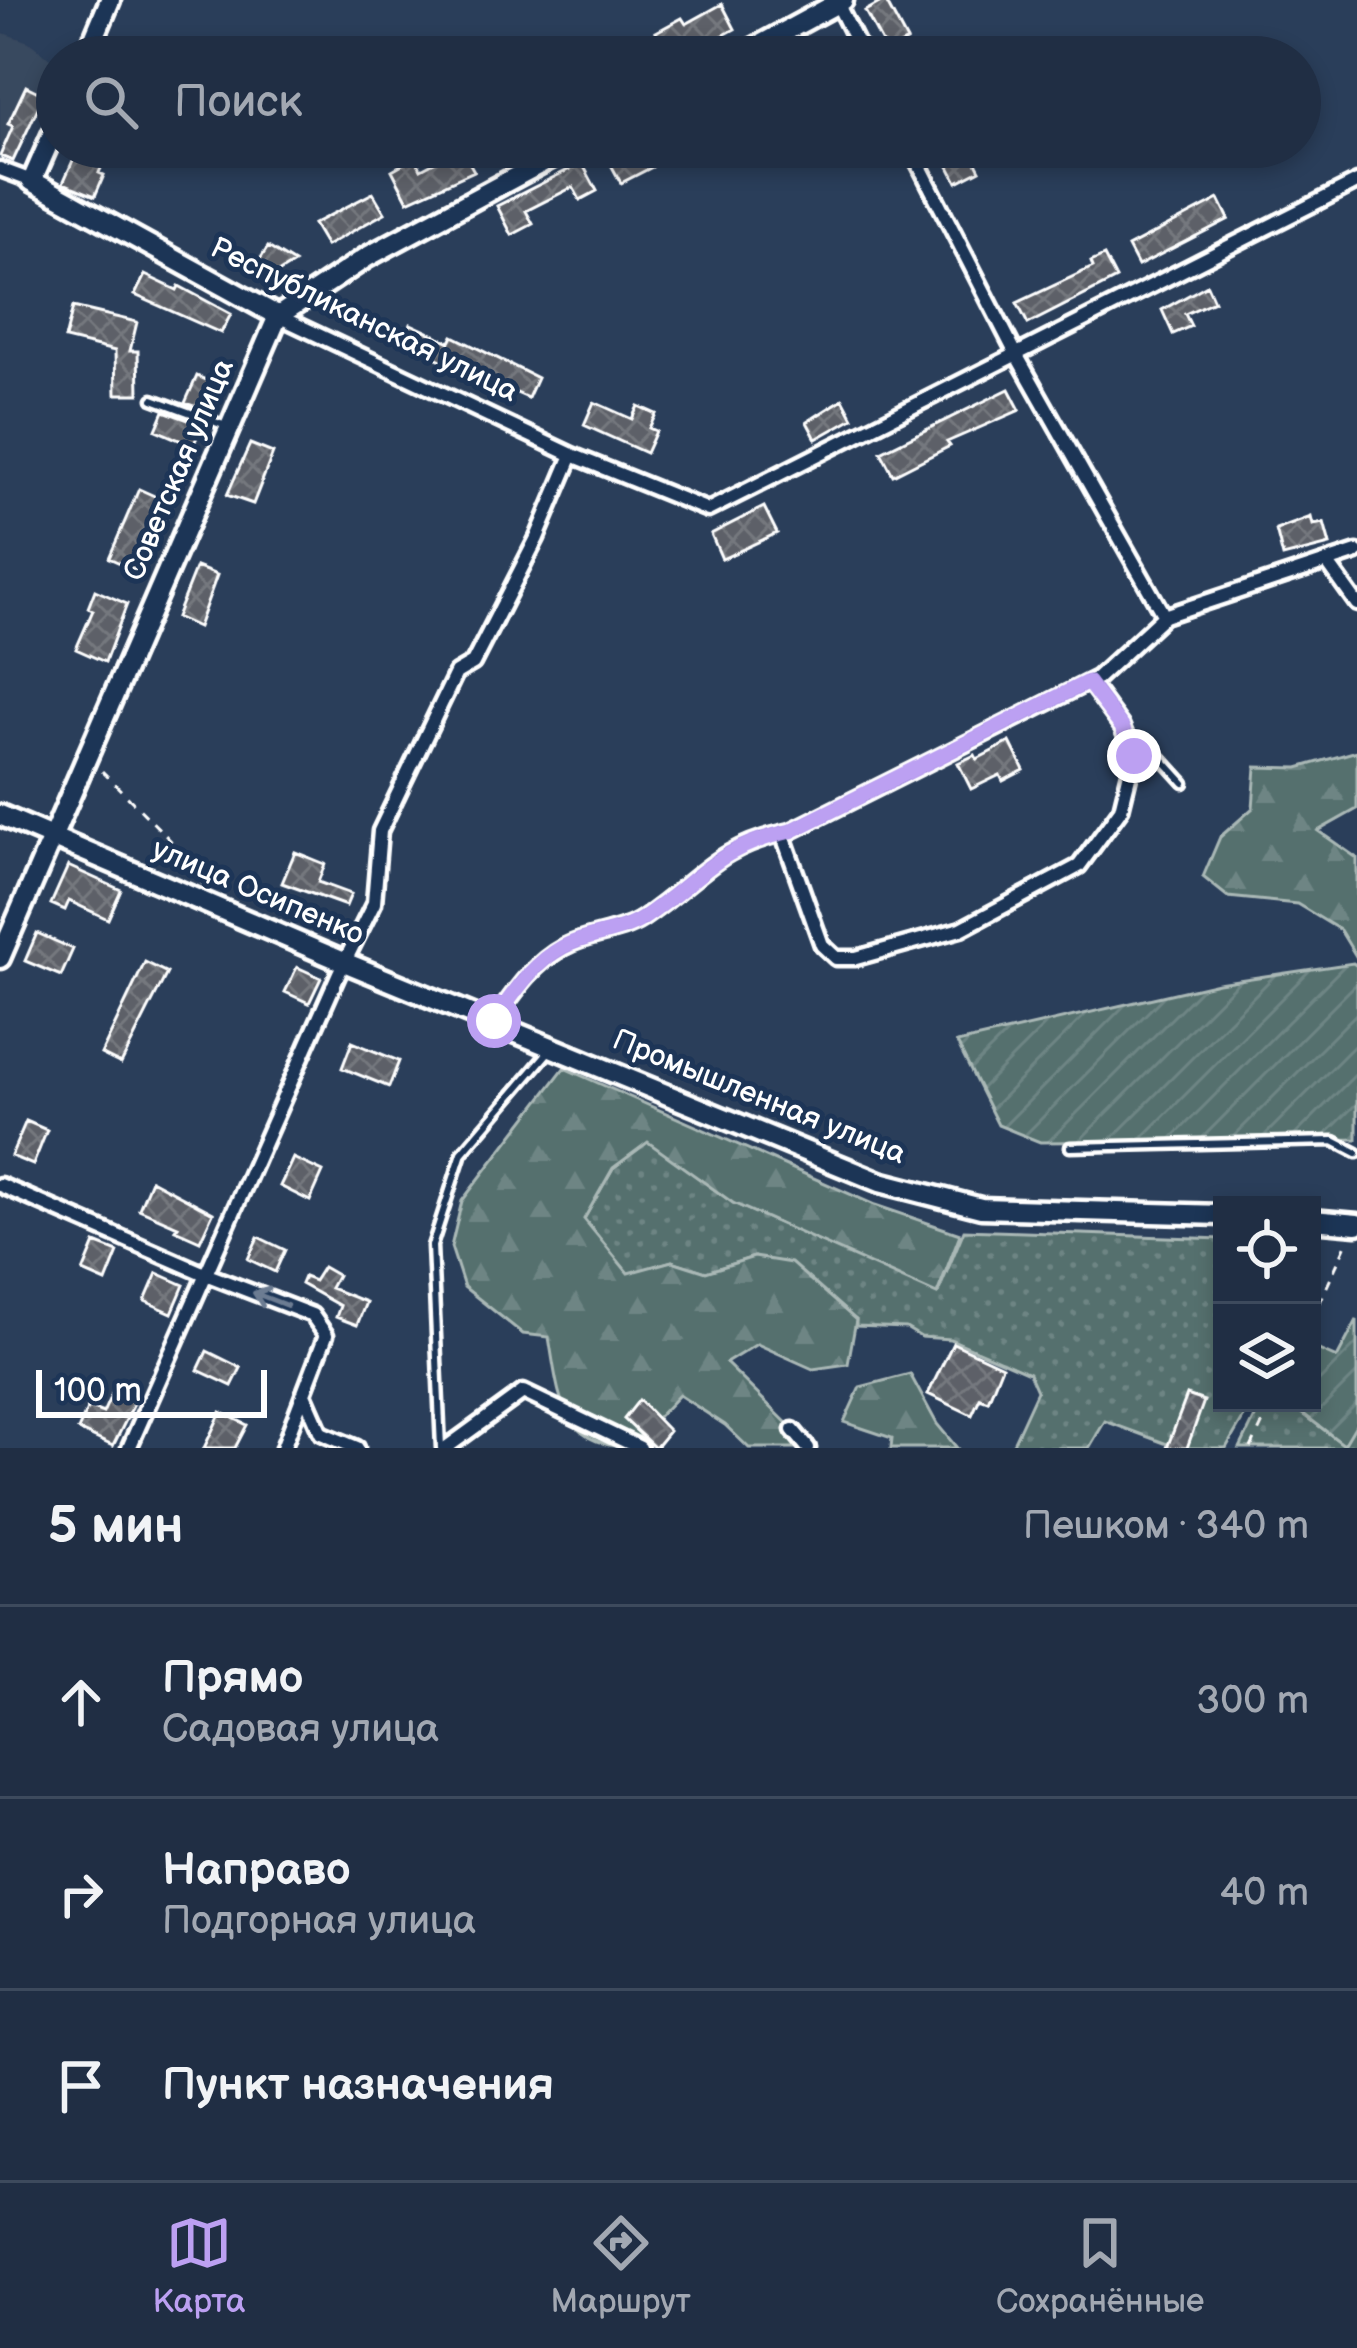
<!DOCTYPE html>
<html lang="ru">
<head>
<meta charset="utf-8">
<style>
  :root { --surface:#202e44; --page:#28364b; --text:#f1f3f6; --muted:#a2a8b2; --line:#3d4a5d; --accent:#bca0f2 }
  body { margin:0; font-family:"Balsamiq Sans",sans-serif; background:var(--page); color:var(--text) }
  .controls { position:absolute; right:36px; bottom:36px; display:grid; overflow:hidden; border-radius:0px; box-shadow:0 6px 18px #0003 }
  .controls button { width:108px; height:108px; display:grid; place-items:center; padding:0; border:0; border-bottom:3px solid var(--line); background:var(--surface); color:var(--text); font:60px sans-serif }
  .scale { position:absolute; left:36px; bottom:30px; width:231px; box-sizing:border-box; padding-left:12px; border:6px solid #fff; border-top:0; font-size:33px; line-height:42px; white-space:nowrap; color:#fff; -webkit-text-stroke:9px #1d3557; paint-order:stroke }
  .stop { position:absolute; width:36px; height:36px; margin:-27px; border:9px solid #bca0f2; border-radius:50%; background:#fff }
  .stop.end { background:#bca0f2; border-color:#fff; box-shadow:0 3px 12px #0008 }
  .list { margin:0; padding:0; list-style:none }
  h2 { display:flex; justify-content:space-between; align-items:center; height:156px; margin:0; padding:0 48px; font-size:51px }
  h2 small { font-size:39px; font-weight:400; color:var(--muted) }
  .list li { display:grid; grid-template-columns:78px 1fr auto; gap:36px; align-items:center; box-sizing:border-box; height:192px; padding:0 48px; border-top:3px solid var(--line) }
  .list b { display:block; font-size:45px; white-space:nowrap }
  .list p { margin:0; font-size:39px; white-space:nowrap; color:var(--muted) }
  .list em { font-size:39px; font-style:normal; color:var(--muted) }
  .icon { flex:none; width:66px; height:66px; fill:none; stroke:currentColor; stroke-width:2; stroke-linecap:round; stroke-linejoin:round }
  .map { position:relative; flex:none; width:1357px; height:1448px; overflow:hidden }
  .search { position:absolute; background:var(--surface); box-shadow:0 6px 18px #0003; left:36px; right:36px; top:36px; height:132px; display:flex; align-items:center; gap:30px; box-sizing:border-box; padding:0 42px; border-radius:66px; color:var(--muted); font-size:45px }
  .sheet { height:732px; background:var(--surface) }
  nav { display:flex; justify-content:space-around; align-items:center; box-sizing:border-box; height:168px; border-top:3px solid var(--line); background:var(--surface); font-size:33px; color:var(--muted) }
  nav a { display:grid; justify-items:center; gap:6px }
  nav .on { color:var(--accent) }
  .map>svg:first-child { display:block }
  .built { fill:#39485e }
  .grass { fill:url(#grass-dots); stroke:#aab8b6; stroke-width:3 }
  .forest { fill:url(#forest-firs); stroke:#aab8b6; stroke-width:3 }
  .garden { fill:url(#garden-furrows); stroke:#aab8b6; stroke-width:3 }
  .building { fill:url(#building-cross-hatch); stroke:#fff; stroke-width:3 }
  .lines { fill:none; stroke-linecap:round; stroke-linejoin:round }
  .lane-casing { stroke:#fff; stroke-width:15 }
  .street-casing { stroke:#fff; stroke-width:21 }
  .secondary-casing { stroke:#fff; stroke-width:27 }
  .primary-casing { stroke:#fff; stroke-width:27 }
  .path { stroke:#fff; stroke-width:3; stroke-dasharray:9 9; stroke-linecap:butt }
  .lane { stroke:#1d3557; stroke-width:6 }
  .street { stroke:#1d3557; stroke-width:12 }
  .secondary { stroke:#1d3557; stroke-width:18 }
  .primary { stroke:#1d3557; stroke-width:18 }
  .oneway { stroke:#6c7c92 }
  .route { stroke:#bca0f2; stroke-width:15 }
  .labels { text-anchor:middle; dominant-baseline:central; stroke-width:10; stroke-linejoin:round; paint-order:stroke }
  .street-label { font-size:30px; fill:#fff; stroke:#1d3557 }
</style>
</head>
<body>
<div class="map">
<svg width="1357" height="1448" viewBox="0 0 1357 1448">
  <defs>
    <pattern id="grass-dots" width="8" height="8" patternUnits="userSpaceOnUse" patternTransform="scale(3)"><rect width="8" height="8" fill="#54706e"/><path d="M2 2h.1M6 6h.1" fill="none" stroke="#6e8584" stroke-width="1.8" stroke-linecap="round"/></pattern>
    <pattern id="forest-firs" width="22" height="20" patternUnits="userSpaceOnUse" patternTransform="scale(3)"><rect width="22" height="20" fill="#54706e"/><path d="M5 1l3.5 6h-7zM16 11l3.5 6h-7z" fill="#6e8584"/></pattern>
    <pattern id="garden-furrows" width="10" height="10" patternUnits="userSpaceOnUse" patternTransform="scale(3)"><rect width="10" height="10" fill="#54706e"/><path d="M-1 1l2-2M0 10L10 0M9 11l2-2" fill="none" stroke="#6e8584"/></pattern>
    <pattern id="building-cross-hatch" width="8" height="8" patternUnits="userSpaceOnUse" patternTransform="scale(3)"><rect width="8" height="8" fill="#5d6067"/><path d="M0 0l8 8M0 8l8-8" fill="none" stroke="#75787e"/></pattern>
  </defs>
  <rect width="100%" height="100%" fill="#2a3e5a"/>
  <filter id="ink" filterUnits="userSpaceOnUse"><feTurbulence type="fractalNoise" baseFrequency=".00833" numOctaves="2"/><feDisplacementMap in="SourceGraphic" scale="24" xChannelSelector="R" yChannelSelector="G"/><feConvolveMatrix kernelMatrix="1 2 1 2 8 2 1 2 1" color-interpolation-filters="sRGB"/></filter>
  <g filter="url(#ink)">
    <path class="built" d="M0 32 29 42 56 64 13 162 0 156Z"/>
    <path class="grass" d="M648 1141 733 1203 938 1293 964 1230 1222 1239V1403H1252L1226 1448H1178L1105 1421 1089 1448H1011L1037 1391 1029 1373 950 1339 921 1337 906 1328 856 1326V1320L754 1257 706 1272 672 1261 628 1274 584 1219 613 1168Z
      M1262 1403H1289L1343 1444 1357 1423V1448H1240Z"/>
    <path class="forest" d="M1357 751V809L1318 831 1357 858V958L1340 930 1297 904 1228 897 1203 877 1220 837 1253 808 1256 767 1298 768Z
      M564 1068 875 1205 960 1234 937 1294 733 1203 648 1142 613 1168 584 1219 628 1273 672 1261 706 1272 754 1257 791 1263 856 1320 848 1364 813 1369 757 1344 726 1363 812 1448H749L725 1425 679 1395 635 1441 641 1448C561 1448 560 1404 549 1337L523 1334 464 1287 451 1247 462 1201Z
      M910 1374 937 1424 957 1448H891L892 1438 844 1422 860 1387Z"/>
    <path class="garden" d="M1353 963 1357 966V1139L1040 1142 998 1125 957 1043 1218 983Z
      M1357 1320V1423L1344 1445 1289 1403H1312V1347L1337 1358Z"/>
    <path class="building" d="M885 0 907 41 887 52 865 11Z
      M722 4 735 29 683 57H669L656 32 682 18 686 24Z
      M26 86 44 95 13 161 0 156 13 126 8 124Z
      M79 147H110L99 173 104 175 95 196 63 183Z
      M613 147H641L652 167 621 183 604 152Z
      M939 147H968L980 170 957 182Z
      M461 148 474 171 408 201 392 170 415 157 421 169Z
      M582 163 597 191 580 200 573 187 526 211 533 224 512 235 497 206Z
      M373 193 385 213 326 246 313 224Z
      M1219 199 1229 219 1138 266 1128 247Z
      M268 247 294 263 265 281 252 272Z
      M1104 256 1116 279 1028 324 1017 303 1093 267 1091 262Z
      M145 275 177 290 179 286 231 314 221 333 135 295Z
      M1207 285 1214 301 1185 314 1191 326 1173 334 1162 310Z
      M73 307 137 322 130 351H138L139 394H116L115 351 65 339Z
      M411 324 450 342 453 336 537 378 528 398 403 343Z
      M197 376 222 387 208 411 185 403Z
      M1009 389 1020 410 947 442 950 446 893 475 881 452Z
      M843 399 853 418 816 439 807 422Z
      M594 402 632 419 638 406 656 414 649 428 656 431 646 453 584 425Z
      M164 411 202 425 193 446 156 430Z
      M250 444 273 453 253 504 227 495Z
      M139 489 172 504 143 573 109 558Z
      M764 507 777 533 722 559 711 534Z
      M1311 517 1313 525 1324 523 1330 545 1283 557 1276 530Z
      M196 567 217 575 198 627 176 617Z
      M95 590 127 604 105 662 76 649 93 610 88 608Z
      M1010 742 1024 770 1003 781 1000 775 971 789 958 763 975 755 977 759Z
      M295 852 325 864 318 882 351 894 346 906 282 883Z
      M68 866 121 890 108 919 69 901 65 910 51 904Z
      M37 933 73 949 61 976 25 961Z
      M145 962 167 973 121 1064 101 1054Z
      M297 967 321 978 309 1003 285 992Z
      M352 1042 399 1061 389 1087 342 1068Z
      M26 1121 47 1130 33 1165 11 1156Z
      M293 1158 323 1172 310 1201 280 1186Z
      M151 1180 213 1213 200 1241 175 1230 178 1226 139 1209Z
      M258 1237 285 1250 275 1272 248 1259Z
      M95 1243 118 1252 106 1282 83 1272Z
      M323 1267 337 1275 330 1288 366 1302 357 1325 336 1317 340 1306 301 1284 304 1277 314 1281Z
      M157 1273 184 1285 172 1313 145 1301Z
      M953 1343 1002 1366 988 1401 980 1398 972 1415 928 1394Z
      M207 1351 241 1368 232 1386 198 1370Z
      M116 1384 139 1394 113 1446 78 1430 88 1407 103 1413Z
      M1187 1395 1204 1401 1187 1448H1167Z
      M639 1400 669 1431 655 1448 624 1419Z
      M221 1412 247 1425 235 1448H204Z"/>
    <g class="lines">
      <g class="lane-casing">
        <path id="lane" d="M153 399 226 426
          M1135 749H1153L1184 783
          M1070 1147 1334 1141 1357 1153
          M441 1448 432 1246 462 1153 551 1049"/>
      </g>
      <g class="street-casing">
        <path id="street" d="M836 1 864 57
          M910 147 1017 356 1164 616
          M0 169 32 181
          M278 316 572 455 708 510 1357 182
          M1327 562 1357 604
          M782 833 822 945 836 958H856L961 929 1079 866 1121 809 1134 756 1122 727 1089 682
          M494 1021C514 993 532 964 564 947 587 934 619 934 642 919 703 878 712 848 791 831L1097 678 1164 616 1357 552
          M0 1185 205 1274 312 1315 326 1335 283 1448
          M304 1394 321 1433 357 1448
          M793 1430 808 1448
          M129 1448 339 973 374 903 380 831 456 673 473 663 537 538 572 455
          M446 1448 523 1392 640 1448"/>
      </g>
      <g class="secondary-casing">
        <path id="secondary" d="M86 57 110 0
          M738 57 843 0
          M57 124 32 181 278 316
          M0 958 278 316 367 257 571 147"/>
      </g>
      <g class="primary-casing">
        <path id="primary" d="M0 815 344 962 880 1182 981 1208 1222 1215
          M1312 1220 1357 1224"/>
      </g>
      <path class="path" d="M102 771 174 844 203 884
        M1312 1320 1347 1242
        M1251 1448 1272 1403"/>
      <use href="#lane" class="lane"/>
      <use href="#street" class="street"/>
      <use href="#secondary" class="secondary"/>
      <use href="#primary" class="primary"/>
    </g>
    <defs><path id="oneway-shaft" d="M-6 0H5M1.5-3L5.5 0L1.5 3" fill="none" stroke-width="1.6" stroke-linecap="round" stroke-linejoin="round" transform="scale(3)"/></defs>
    <use class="oneway" href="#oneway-shaft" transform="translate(270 1299) rotate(-159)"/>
  </g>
  <g class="lines" filter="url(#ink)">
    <path class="route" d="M494 1021C514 993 532 964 563 947 587 934 619 934 642 919 703 878 712 849 791 831L1088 682 1122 727 1134 756"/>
  </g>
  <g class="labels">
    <g class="street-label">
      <text transform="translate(364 320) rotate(26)">Республиканская улица</text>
      <text transform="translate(179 470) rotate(-67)">Советская улица</text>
      <text transform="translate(258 892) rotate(23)">улица Осипенко</text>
      <text transform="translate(759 1097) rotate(22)">Промышленная улица</text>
    </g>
  </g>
</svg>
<div class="controls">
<button><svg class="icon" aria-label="locate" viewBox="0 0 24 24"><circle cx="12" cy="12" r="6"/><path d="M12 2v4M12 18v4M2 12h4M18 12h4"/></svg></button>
<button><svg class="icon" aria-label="layers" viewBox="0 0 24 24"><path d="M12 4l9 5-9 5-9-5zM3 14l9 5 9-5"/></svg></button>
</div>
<div class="scale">100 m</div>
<div class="stop" style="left:494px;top:1021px"></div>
<div class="stop end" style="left:1134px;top:756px"></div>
<div class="search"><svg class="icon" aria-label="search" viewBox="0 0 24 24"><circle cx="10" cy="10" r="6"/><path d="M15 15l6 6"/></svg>Поиск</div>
</div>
<section class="sheet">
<h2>5 мин<small>Пешком · 340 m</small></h2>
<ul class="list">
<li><svg class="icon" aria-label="ahead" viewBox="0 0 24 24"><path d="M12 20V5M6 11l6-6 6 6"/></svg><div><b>Прямо</b><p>Садовая улица</p></div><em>300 m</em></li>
<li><svg class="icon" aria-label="right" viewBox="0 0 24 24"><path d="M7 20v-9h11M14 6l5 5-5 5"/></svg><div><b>Направо</b><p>Подгорная улица</p></div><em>40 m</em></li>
<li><svg class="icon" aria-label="arrive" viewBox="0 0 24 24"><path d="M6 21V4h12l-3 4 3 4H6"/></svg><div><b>Пункт назначения</b></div></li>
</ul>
</section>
<nav>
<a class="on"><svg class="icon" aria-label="map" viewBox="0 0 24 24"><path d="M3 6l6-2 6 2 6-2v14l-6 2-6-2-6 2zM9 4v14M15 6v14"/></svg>Карта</a>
<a><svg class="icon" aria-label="directions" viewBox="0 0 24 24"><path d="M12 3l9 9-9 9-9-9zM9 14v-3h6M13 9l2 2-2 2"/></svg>Маршрут</a>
<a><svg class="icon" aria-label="saved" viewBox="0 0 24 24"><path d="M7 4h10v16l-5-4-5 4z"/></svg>Сохранённые</a>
</nav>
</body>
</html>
